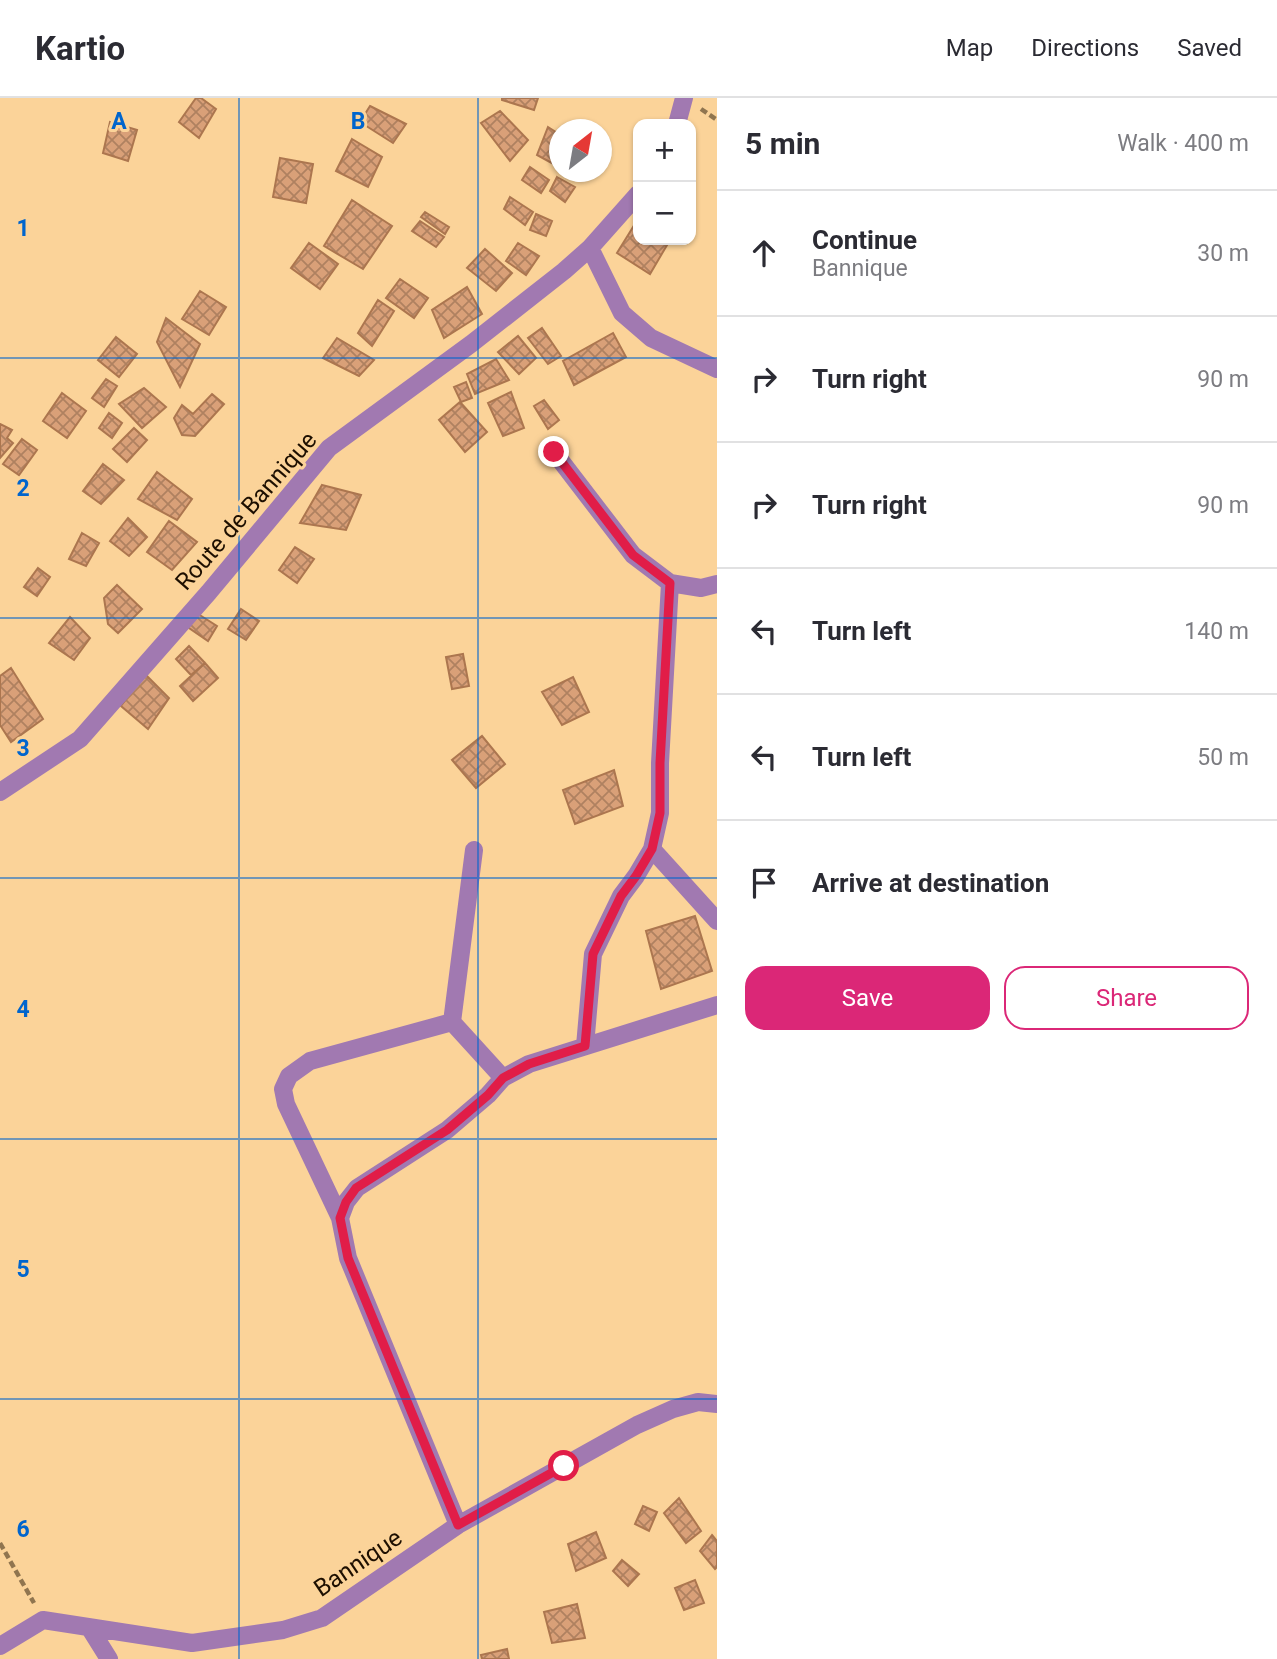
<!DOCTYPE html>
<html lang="en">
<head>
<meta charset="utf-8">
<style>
  :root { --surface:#fff; --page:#f2f2f3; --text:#2b2b33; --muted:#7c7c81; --line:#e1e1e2; --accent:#db2777 }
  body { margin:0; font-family:Roboto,sans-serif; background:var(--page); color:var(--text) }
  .controls { position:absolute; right:21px; top:21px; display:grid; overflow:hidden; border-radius:14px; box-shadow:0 2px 5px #0004 }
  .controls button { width:63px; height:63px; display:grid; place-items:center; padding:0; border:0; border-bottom:2px solid var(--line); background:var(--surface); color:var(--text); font:35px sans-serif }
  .compass { position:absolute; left:549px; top:21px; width:63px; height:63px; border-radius:50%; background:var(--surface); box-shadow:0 2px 5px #0004; rotate:31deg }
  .stop { position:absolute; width:21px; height:21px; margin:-16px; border:5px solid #e11d48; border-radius:50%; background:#fff }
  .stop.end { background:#e11d48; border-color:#fff; box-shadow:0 2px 7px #0008 }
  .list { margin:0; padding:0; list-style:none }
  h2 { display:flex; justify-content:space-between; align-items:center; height:91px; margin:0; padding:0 28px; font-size:30px }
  h2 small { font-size:23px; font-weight:400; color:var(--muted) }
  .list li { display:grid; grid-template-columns:46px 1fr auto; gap:21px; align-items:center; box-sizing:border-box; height:126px; padding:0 28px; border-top:2px solid var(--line) }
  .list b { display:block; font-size:26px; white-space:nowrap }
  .list p { margin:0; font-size:23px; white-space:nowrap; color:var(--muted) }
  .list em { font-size:23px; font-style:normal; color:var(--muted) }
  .actions { display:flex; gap:14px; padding:21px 28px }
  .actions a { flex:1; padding:16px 0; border:2px solid var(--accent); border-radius:21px; text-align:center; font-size:24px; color:var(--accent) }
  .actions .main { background:var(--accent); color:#fff }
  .icon { flex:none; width:38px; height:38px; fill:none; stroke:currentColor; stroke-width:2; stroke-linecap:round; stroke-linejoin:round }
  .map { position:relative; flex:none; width:717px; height:1561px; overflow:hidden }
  header { display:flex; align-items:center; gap:42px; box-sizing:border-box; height:98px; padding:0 35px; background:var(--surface); border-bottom:2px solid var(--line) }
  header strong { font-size:33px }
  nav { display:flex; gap:38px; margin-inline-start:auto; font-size:24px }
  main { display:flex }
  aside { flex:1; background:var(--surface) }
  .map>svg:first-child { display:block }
  .building { fill:url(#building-cross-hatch); stroke:#ac764f; stroke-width:2 }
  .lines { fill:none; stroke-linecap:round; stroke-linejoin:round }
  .path { stroke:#90754f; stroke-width:4.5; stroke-dasharray:7 3.5; stroke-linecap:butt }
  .street { stroke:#a179b1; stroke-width:18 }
  .route { stroke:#e11d48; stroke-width:9 }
  .grid { fill:none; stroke:#0065cd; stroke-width:2; stroke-opacity:0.55 }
  .labels { text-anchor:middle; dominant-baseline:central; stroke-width:6; stroke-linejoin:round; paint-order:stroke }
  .street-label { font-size:24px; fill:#1d0f00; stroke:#fbd399 }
  .grid-label { font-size:23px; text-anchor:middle; font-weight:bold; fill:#0065cd; stroke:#fbd399; stroke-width:6; stroke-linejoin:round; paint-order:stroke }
</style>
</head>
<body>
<header>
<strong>Kartio</strong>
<nav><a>Map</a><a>Directions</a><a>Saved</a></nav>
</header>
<main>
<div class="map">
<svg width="717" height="1561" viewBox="0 0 717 1561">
  <defs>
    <pattern id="building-cross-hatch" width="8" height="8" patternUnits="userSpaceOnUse" patternTransform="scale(1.75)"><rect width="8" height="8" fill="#d9a078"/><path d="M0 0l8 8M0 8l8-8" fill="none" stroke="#af8160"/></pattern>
  </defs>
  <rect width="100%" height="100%" fill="#fbd399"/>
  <path class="building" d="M196 0H201L216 11 199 40 179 24Z
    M502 0H538L534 12 502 2Z
    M370 8 406 26 393 45 360 24Z
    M500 13 528 42 510 63 481 25Z
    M110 24 137 32 128 63 103 55Z
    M548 29 559 36V69L537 57Z
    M352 41 382 59 368 89 336 73Z
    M280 60 313 66 306 105 273 99Z
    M530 69 549 82 541 95 522 82Z
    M557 79 575 89 565 104 550 93Z
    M510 99 533 114 525 127 504 111Z
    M352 102 392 128 363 171 324 148Z
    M425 114 449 129 445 136 421 119Z
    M536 116 552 123 546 138 530 132Z
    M638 121V142H670L650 176 617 155Z
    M420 123 444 139 436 149 412 133Z
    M309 145 338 166 320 191 291 170Z
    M518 145 539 158 526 177 506 163Z
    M485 151 512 175 496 193 467 170Z
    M400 181 428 200 414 220 386 200Z
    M467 189 482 216 444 240 432 212Z
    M200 193 226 209 209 237 182 221Z
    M378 202 394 213 372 248 358 235Z
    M166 220 200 246 180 289 157 244Z
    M542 230 561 258 548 266 528 240Z
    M613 235 626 259 574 287 563 263Z
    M518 238 536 260 519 276 498 254Z
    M116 239 137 256 119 279 98 262Z
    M337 240 374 262 359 278 323 260Z
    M496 261 509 282 475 296 467 276Z
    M106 281 117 288 104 309 92 300Z
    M466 284 472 300 461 304 454 289Z
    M144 290 166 309 142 330 119 306Z
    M511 294 524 330 503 338 488 305Z
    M62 295 86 313 67 340 43 323Z
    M212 296 224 306 195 338 182 337 174 320 182 307 193 316Z
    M544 302 559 322 548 331 534 308Z
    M460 304 487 334 465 354 439 322Z
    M109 315 122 325 112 340 99 330Z
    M0 326 12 332 7 340 13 345 0 360Z
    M134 330 147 342 127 364 113 351Z
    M22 341 37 352 19 377 3 366Z
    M103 366 124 382 101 406 83 393Z
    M157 374 192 401 177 422 138 401Z
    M322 387 361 397 346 432 300 425Z
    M128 420 147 439 129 458 110 443Z
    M169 423 197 444 172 472 147 454Z
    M82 435 99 445 86 468 69 461Z
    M295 449 314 461 297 485 279 472Z
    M38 470 50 479 37 498 24 489Z
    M117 487 142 511 118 535 108 526 104 500Z
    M241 511 259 523 246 542 228 531Z
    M195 514 217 528 208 543 186 528Z
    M70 519 90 540 74 562 49 545Z
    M189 548 205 565 191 577 176 561Z
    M463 556 469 588 452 591 446 559Z
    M205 565 218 580 193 603 180 588Z
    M11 570 43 621 11 644 0 627V578Z
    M144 575 169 600 148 631 121 608Z
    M573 579 589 614 562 627 542 594Z
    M482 638 505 666 476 690 452 662Z
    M614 672 623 708 575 726 563 692Z
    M695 818 712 873 661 891 646 833Z
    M679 1400 701 1433 686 1445 664 1415Z
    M643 1408 657 1414 649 1433 635 1426Z
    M596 1434 606 1460 576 1473 568 1446Z
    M712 1437 717 1443V1469L715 1471 700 1453Z
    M622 1462 639 1476 628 1488 613 1473Z
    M695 1482 704 1505 684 1512 675 1490Z
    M577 1506 585 1540 552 1545 544 1514Z
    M507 1551 509 1561H482L481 1557Z"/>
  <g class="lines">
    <path class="path" d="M701 11 717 22
      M0 1445 34 1505"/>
    <path class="street" d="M677 26 684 0
      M590 150 622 215 651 240 717 271
      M554 354 633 457 670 485 701 490 717 486
      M0 694 80 641 209 494 329 350 471 246 564 173 590 150 638 96
      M652 751 717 823
      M474 752 452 924 503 980
      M585 948 593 856 621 798 636 778 652 751 660 715V665L670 485
      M340 1120 286 1006 283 991 289 978 310 963 452 924
      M458 1427 348 1160 340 1120 346 1104 357 1090 447 1032 488 997 503 980 529 966 717 907
      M89 1529 109 1561
      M0 1548 43 1522 192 1545 283 1532 322 1520 458 1427 637 1327 673 1311 698 1304 717 1306"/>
  </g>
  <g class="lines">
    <path class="route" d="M554 354 633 457 670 485 660 665V715L652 751 636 778 621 798 593 856 585 948 529 966 503 980 488 997 447 1032 356 1090 346 1104 340 1120 348 1160 458 1427 564 1368"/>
  </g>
  <path class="grid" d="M239 0V1561M478 0V1561M0 260H717M0 520H717M0 780H717M0 1041H717M0 1301H717"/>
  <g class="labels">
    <g class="street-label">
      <text transform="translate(246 413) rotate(-49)">Route de Bannique</text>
      <text transform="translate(358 1465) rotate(-34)">Bannique</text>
    </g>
  </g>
  <g class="grid-label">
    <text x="119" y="31">A</text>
    <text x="358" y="31">B</text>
    <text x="23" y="138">1</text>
    <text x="23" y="398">2</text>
    <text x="23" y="658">3</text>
    <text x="23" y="919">4</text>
    <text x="23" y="1179">5</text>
    <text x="23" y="1439">6</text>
  </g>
</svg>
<div class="controls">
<button>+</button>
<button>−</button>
</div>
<svg class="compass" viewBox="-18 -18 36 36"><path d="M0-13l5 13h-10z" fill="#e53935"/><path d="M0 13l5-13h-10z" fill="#7c7c81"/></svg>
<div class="stop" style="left:564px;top:1368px"></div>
<div class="stop end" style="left:554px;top:354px"></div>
</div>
<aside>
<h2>5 min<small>Walk · 400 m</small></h2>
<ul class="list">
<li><svg class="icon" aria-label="ahead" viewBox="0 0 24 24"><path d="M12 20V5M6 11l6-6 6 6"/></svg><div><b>Continue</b><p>Bannique</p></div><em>30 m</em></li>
<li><svg class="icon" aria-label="right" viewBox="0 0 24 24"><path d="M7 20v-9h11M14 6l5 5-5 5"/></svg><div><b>Turn right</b></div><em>90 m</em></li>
<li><svg class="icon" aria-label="right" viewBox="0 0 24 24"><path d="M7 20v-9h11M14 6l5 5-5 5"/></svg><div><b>Turn right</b></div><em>90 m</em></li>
<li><svg class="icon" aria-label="left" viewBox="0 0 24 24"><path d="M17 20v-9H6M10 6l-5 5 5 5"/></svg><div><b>Turn left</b></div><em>140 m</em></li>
<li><svg class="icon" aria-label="left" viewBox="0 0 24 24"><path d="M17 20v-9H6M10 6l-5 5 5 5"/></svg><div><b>Turn left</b></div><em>50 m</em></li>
<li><svg class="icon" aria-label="arrive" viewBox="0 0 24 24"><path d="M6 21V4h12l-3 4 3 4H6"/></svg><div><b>Arrive at destination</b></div></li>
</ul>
<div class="actions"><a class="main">Save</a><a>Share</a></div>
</aside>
</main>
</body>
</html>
